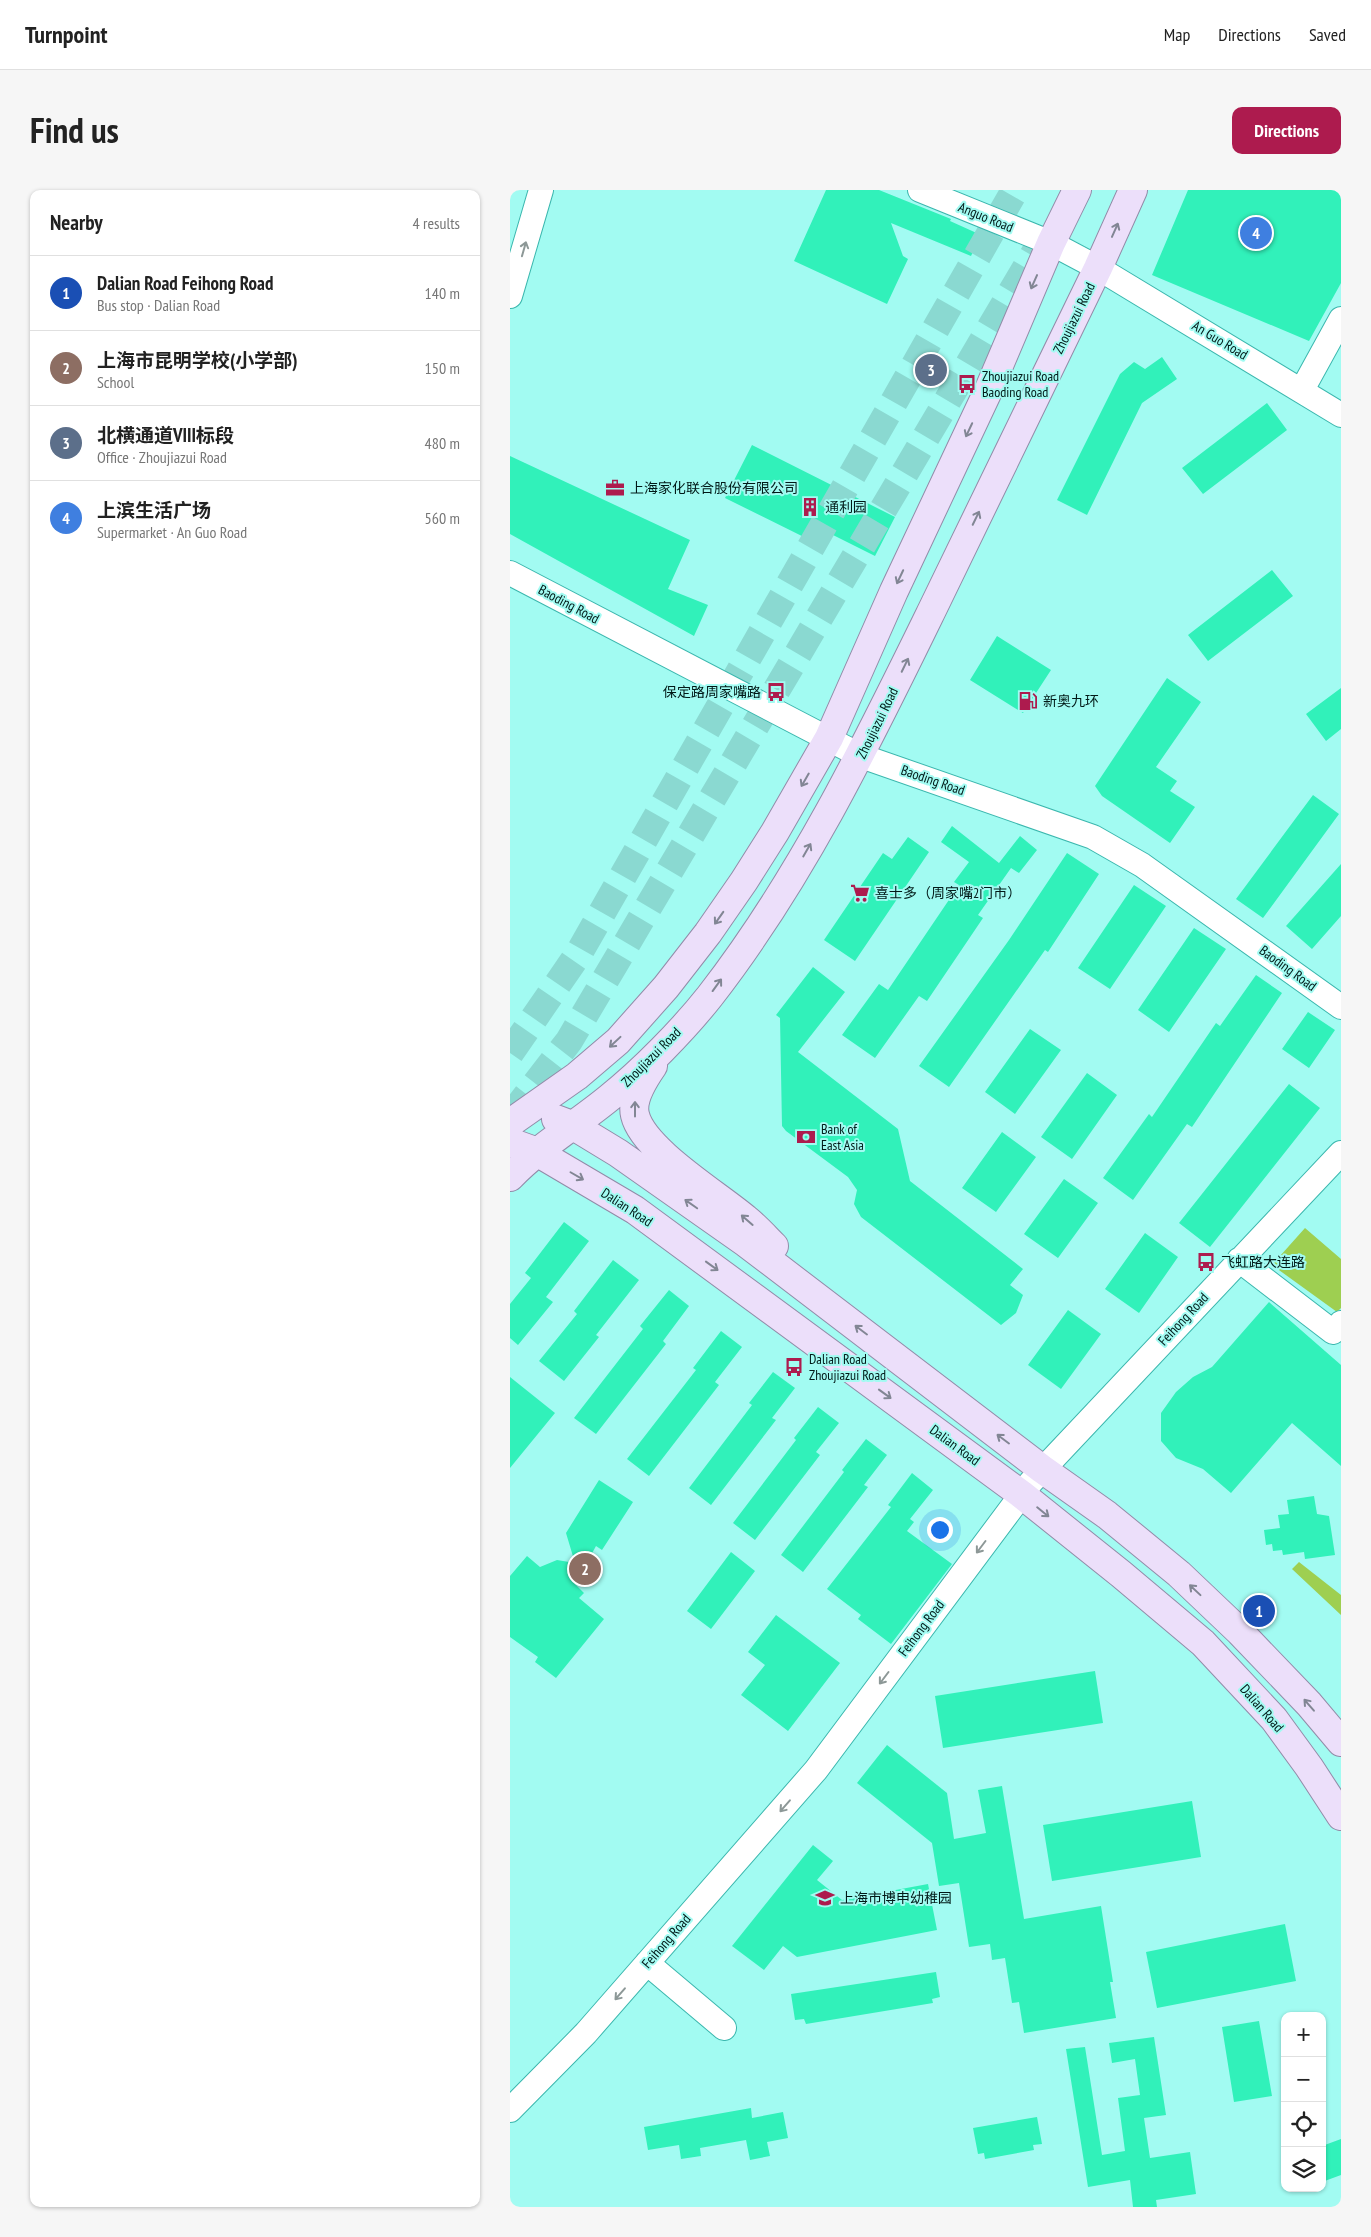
<!DOCTYPE html>
<html lang="en">
<head>
<meta charset="utf-8">
<style>
  :root { --surface:#fff; --page:#f6f6f6; --text:#222; --muted:#767676; --line:#e0e0e0; --accent:#ad1b4e }
  body { margin:0; font-family:"PT Sans Narrow","Noto Sans SC",sans-serif; background:var(--page); color:var(--text) }
  .controls { position:absolute; right:15px; bottom:15px; display:grid; overflow:hidden; border-radius:10px; box-shadow:0 1px 4px #0004 }
  .controls button { width:45px; height:45px; display:grid; place-items:center; padding:0; border:0; border-bottom:1px solid var(--line); background:var(--surface); color:var(--text); font:25px sans-serif }
  .you { position:absolute; left:429px; top:1339px; width:18px; height:18px; margin:-12px; border:4px solid #fff; border-radius:50%; background:#1a73e8; box-shadow:0 0 0 8px #1a73e833 }
  .badge { display:grid; place-items:center; width:32px; height:32px; border-radius:50%; background:var(--accent); color:#fff; font-size:16px; font-weight:700 }
  .pin { position:absolute; translate:-50% -50%; border:2px solid #fff; box-shadow:0 1px 5px #0006 }
  .list { margin:0; padding:0; list-style:none }
  h2 { display:flex; justify-content:space-between; align-items:center; height:65px; margin:0; padding:0 20px; font-size:21px }
  h2 small { font-size:16px; font-weight:400; color:var(--muted) }
  .list li { display:grid; grid-template-columns:32px 1fr auto; gap:15px; align-items:center; box-sizing:border-box; height:75px; padding:0 20px; border-top:1px solid var(--line) }
  .list b { display:block; font-size:19px; white-space:nowrap }
  .list p { margin:0; font-size:16px; white-space:nowrap; color:var(--muted) }
  .list em { font-size:16px; font-style:normal; color:var(--muted) }
  .icon { flex:none; width:28px; height:28px; fill:none; stroke:currentColor; stroke-width:2; stroke-linecap:round; stroke-linejoin:round }
  .map { position:relative; flex:none; width:831px; height:2017px; overflow:hidden; border-radius:10px }
  header { display:flex; align-items:center; gap:30px; box-sizing:border-box; height:70px; padding:0 25px; background:var(--surface); border-bottom:1px solid var(--line) }
  header strong { font-size:24px }
  nav { display:flex; gap:28px; margin-inline-start:auto; font-size:18px }
  .intro { display:flex; align-items:center; justify-content:space-between; box-sizing:border-box; height:120px; padding:0 30px }
  h1 { margin:0; font-size:35px }
  .button { padding:12px 22px; border-radius:10px; background:var(--accent); color:#fff; font-size:18px; font-weight:700 }
  main { display:flex; gap:30px; padding:0 30px }
  aside { flex:1; background:var(--surface); border-radius:10px; box-shadow:0 1px 4px #0004 }
  .map>svg:first-child { display:block }
  .green { fill:#9ecf51 }
  .building { fill:#31f1ba }
  .lines { fill:none; stroke-linecap:round; stroke-linejoin:round }
  .highway-tunnel { stroke:#8ad9d1; stroke-width:28; stroke-dasharray:28 14; stroke-linecap:butt }
  .minor-casing { stroke:#3bb7ae; stroke-width:26 }
  .major-casing { stroke:#928ba8; stroke-width:30 }
  .minor { stroke:#fff; stroke-width:24 }
  .major { stroke:#ecdffa; stroke-width:28 }
  .oneway { stroke:#828694 }
  .oneway2 { stroke:#8d9897 }
  .labels { text-anchor:middle; dominant-baseline:central; stroke-width:4; stroke-linejoin:round; paint-order:stroke }
  .street-label { font-size:14px; fill:#011917; stroke:#a2fbf2 }
  .poi-label { font-size:14px; fill:#011917; stroke:#a2fbf2; text-anchor:start }
</style>
</head>
<body>
<header>
<strong>Turnpoint</strong>
<nav><a>Map</a><a>Directions</a><a>Saved</a></nav>
</header>
<div class="intro"><h1>Find us</h1><a class="button">Directions</a></div>
<main>
<aside>
<h2>Nearby<small>4 results</small></h2>
<ul class="list">
<li><span class="badge" style="background:#1a4fb4">1</span><div><b>Dalian Road Feihong Road</b><p>Bus stop · Dalian Road</p></div><em>140 m</em></li>
<li><span class="badge" style="background:#8d6e63">2</span><div><b>上海市昆明学校(小学部)</b><p>School</p></div><em>150 m</em></li>
<li><span class="badge" style="background:#5c6f8a">3</span><div><b>北横通道VIII标段</b><p>Office · Zhoujiazui Road</p></div><em>480 m</em></li>
<li><span class="badge" style="background:#3f7fe0">4</span><div><b>上滨生活广场</b><p>Supermarket · An Guo Road</p></div><em>560 m</em></li>
</ul>
</aside>
<div class="map">
<svg width="831" height="2017" viewBox="0 0 831 2017">
  <rect width="100%" height="100%" fill="#a2fbf2"/>
  <path class="green" d="M795 1038 831 1069V1118L827 1122 762 1075Z
    M789 1372 831 1405V1425L782 1379Z"/>
  <path class="building" d="M316 0H369L441 29 440 31 471 45 461 66 381 33 393 66 398 69 377 114 284 71Z
    M678 0H831V93L799 151 642 85Z
    M652 167 667 189 632 213 577 325 547 310 610 184 624 172 635 179Z
    M757 213 777 240 693 304 672 278Z
    M242 255 385 327 365 366 319 343 312 356 215 308Z
    M0 266 180 350 158 399 198 415 184 446 0 344Z
    M762 380 783 406 698 471 678 445Z
    M487 446 541 480 513 523 460 490Z
    M657 488 691 512 646 577 667 591 660 601 685 617 660 653 592 606 585 596Z
    M831 498V539L816 551 796 524Z
    M803 605 829 624 753 728 726 709Z
    M442 636 489 673 510 646 527 660 509 683 501 678 468 725 473 728 417 811 409 806 365 868 332 845 369 794 378 800 449 695 444 692 459 672 431 652Z
    M398 647 419 662 345 771 314 750 373 663 382 669Z
    M557 663 589 684 538 762 535 760 439 897 409 876 499 750Z
    M831 674V726L802 759 776 736Z
    M624 695 656 716 600 799 568 778Z
    M684 738 716 759 659 842 628 820Z
    M303 777 335 802 288 862 388 939 400 991 513 1079 500 1095 513 1105 506 1123 491 1135 351 1027 344 1014 347 1000 338 987 276 941 272 936 270 828 266 825Z
    M746 785 772 803 682 937 677 934 623 1010 593 988 639 924 642 927 706 833 710 836Z
    M798 822 825 840 799 878 772 859Z
    M520 839 551 860 505 924 475 902Z
    M577 883 607 905 562 969 531 947Z
    M779 894 810 918 700 1057 669 1033Z
    M492 942 526 967 486 1022 452 998Z
    M554 989 588 1013 548 1068 514 1044Z
    M54 1032 79 1051 36 1107 43 1112 8 1155 0 1148V1114L21 1088 15 1083Z
    M635 1043 668 1067 629 1123 595 1099Z
    M103 1070 129 1090 86 1145 89 1147 54 1191 29 1171 67 1124 64 1121Z
    M159 1100 179 1116 153 1151 156 1154 86 1244 64 1228 133 1139 130 1136Z
    M759 1112 831 1175V1276L782 1233 721 1303 693 1279 666 1268 651 1251V1223L666 1202 683 1187 702 1177Z
    M558 1120 591 1144 551 1199 518 1175Z
    M211 1141 232 1157 205 1192 209 1195 139 1286 117 1269 186 1180 183 1178Z
    M263 1182 285 1198 262 1228 266 1230 201 1315 179 1298 242 1215 239 1213Z
    M0 1187 45 1223 0 1278Z
    M308 1217 329 1233 306 1262 310 1265 245 1350 223 1333 286 1250 284 1248Z
    M356 1249 377 1265 354 1295 358 1297 293 1382 271 1365 334 1282 332 1280Z
    M402 1283 423 1300 400 1329 404 1332 397 1341 442 1374 381 1454 348 1429 351 1425 317 1399 381 1317 378 1315Z
    M89 1290 123 1312 92 1360 86 1356 65 1394 74 1403 69 1408 94 1429 46 1488 25 1472 28 1467 0 1447V1386L17 1366 30 1377 47 1370 65 1373 56 1343Z
    M804 1306 807 1324 819 1326 825 1365 795 1369 794 1362 773 1365 772 1360 763 1361 762 1354 756 1355 754 1340 770 1338 768 1325 779 1324 777 1310Z
    M221 1362 245 1381 201 1439 177 1421Z
    M266 1425 330 1473 278 1541 231 1505 255 1475 238 1462Z
    M585 1481 593 1533 433 1558 425 1506Z
    M377 1555 437 1603 444 1649 476 1643 468 1600 492 1596 514 1729 591 1716 603 1792H600L606 1828 514 1843 509 1812 502 1813 495 1768 482 1770 480 1754 459 1757 449 1693 429 1696 422 1653 347 1593Z
    M682 1611 691 1667 542 1691 533 1635Z
    M303 1655 323 1671 307 1690 332 1710 418 1694 427 1740 287 1767 273 1756 254 1780 222 1756Z
    M775 1734 786 1791 647 1818 636 1762Z
    M426 1782 430 1807 422 1809 423 1813 296 1834 294 1829 285 1830 281 1804Z
    M749 1831 762 1906 724 1912 712 1837Z
    M644 1847 656 1925 634 1928 640 1968 680 1962 686 2004 646 2010 647 2017H623L620 1990 578 1997 556 1859 575 1857 592 1965 615 1961 608 1908 630 1905 625 1869 602 1873 599 1853Z
    M241 1918 242 1928 273 1922 278 1948 257 1952 260 1966 240 1970 236 1950 190 1958 191 1966 171 1969 169 1955 138 1960 134 1937Z
    M527 1927 532 1954 523 1955 524 1960 475 1969 474 1963 468 1964 463 1938Z
    M831 1949V1985L812 1992V1956Z"/>
  <g class="lines">
    <path class="highway-tunnel" d="M0 863 69 763 505 0
      M0 927 59 851 536 44"/>
    <g class="minor-casing">
      <path id="minor" d="M410 0 541 53 588 78 831 225
        M0 106 31 0
        M792 200 831 129
        M0 383 351 566 583 647 632 675 831 817
        M729 1070 823 1142 831 1133
        M137 1773 214 1838
        M0 1920 76 1843 306 1580 521 1292 831 963"/>
    </g>
    <g class="major-casing">
      <path id="major" d="M143 876C134 889 121 909 125 925 133 960 208 1005 236 1029 246 1037 255 1047 264 1056
        M46 929 62 935 108 963 236 1053 532 1279 597 1325 669 1384 730 1442 799 1514 831 1552
        M0 933 67 886 108 851 156 797 198 743 234 691 265 642 319 548 384 401 479 199 541 53 567 0
        M0 952 25 961 125 1020 511 1304 611 1384 693 1453 764 1529 799 1577 831 1626
        M0 987C30 956 66 935 99 908 132 882 174 839 200 806 291 689 357 553 422 420 477 306 533 192 588 78L623 0"/>
    </g>
    <use href="#minor" class="minor"/>
    <use href="#major" class="major"/>
  </g>
  <defs><path id="oneway-shaft" d="M-6 0H5M1.5-3L5.5 0L1.5 3" fill="none" stroke-width="1.6" stroke-linecap="round" stroke-linejoin="round" transform="scale(1.25)"/></defs>
  <g class="oneway">
    <use href="#oneway-shaft" transform="translate(605 40) rotate(-66)"/>
    <use href="#oneway-shaft" transform="translate(524 92) rotate(114)"/>
    <use href="#oneway-shaft" transform="translate(459 240) rotate(115)"/>
    <use href="#oneway-shaft" transform="translate(466 328) rotate(-64)"/>
    <use href="#oneway-shaft" transform="translate(390 387) rotate(115)"/>
    <use href="#oneway-shaft" transform="translate(395 475) rotate(-64)"/>
    <use href="#oneway-shaft" transform="translate(295 590) rotate(120)"/>
    <use href="#oneway-shaft" transform="translate(297 660) rotate(-60)"/>
    <use href="#oneway-shaft" transform="translate(209 728) rotate(125)"/>
    <use href="#oneway-shaft" transform="translate(207 795) rotate(-54)"/>
    <use href="#oneway-shaft" transform="translate(105 852) rotate(137)"/>
    <use href="#oneway-shaft" transform="translate(125 919) rotate(-90)"/>
    <use href="#oneway-shaft" transform="translate(67 986) rotate(30)"/>
    <use href="#oneway-shaft" transform="translate(181 1014) rotate(-145)"/>
    <use href="#oneway-shaft" transform="translate(237 1030) rotate(-139)"/>
    <use href="#oneway-shaft" transform="translate(202 1076) rotate(36)"/>
    <use href="#oneway-shaft" transform="translate(351 1140) rotate(-143)"/>
    <use href="#oneway-shaft" transform="translate(375 1204) rotate(36)"/>
    <use href="#oneway-shaft" transform="translate(493 1249) rotate(-143)"/>
    <use href="#oneway-shaft" transform="translate(533 1322) rotate(39)"/>
    <use href="#oneway-shaft" transform="translate(685 1400) rotate(-137)"/>
    <use href="#oneway-shaft" transform="translate(799 1515) rotate(-131)"/>
  </g>
  <g class="oneway2">
    <use href="#oneway-shaft" transform="translate(14 59) rotate(-74)"/>
    <use href="#oneway-shaft" transform="translate(471 1357) rotate(127)"/>
    <use href="#oneway-shaft" transform="translate(374 1488) rotate(127)"/>
    <use href="#oneway-shaft" transform="translate(275 1616) rotate(131)"/>
    <use href="#oneway-shaft" transform="translate(110 1804) rotate(131)"/>
  </g>
  <defs>
    <g id="bus-bare" transform="scale(1.5)"><path d="M-5-6H5V4H4V6H2V4H-2V6H-4V4H-5ZM-3.5-4V0h7V-4ZM-3.5 1.2v1.5H-2V1.2ZM2 1.2v1.5H3.5V1.2Z" fill="#ad1b4e" stroke="#a2fbf2" stroke-width="2.5" paint-order="stroke"/></g>
    <g id="office-bare" transform="scale(1.5)"><path d="M-6-3h4V-5.5h4V-3h4V5H-6ZM-1-4.5V-3h2v-1.5ZM-6 0V1H6V0Z" fill="#ad1b4e" stroke="#a2fbf2" stroke-width="2.5" paint-order="stroke"/></g>
    <g id="building-bare" transform="scale(1.5)"><path d="M-4-6H4V6H1V3H-1V6H-4ZM-2.5-4.3h1.7v1.8h-1.7ZM.8-4.3h1.7v1.8H.8ZM-2.5-1h1.7V.8h-1.7ZM.8-1h1.7V.8H.8Z" fill="#ad1b4e" stroke="#a2fbf2" stroke-width="2.5" paint-order="stroke"/></g>
    <g id="fuel-bare" transform="scale(1.5)"><path d="M-5.5-6h7V0h2V4h1.3V-2.5L3-4.5l.8-.8L6-3V5H2.5V1h-1V6h-7ZM-4.2-4.7v3.2H.2V-4.7Z" fill="#ad1b4e" stroke="#a2fbf2" stroke-width="2.5" paint-order="stroke"/></g>
    <g id="supermarket-bare" transform="scale(1.5)"><path d="M-6-5.5h2.5l.6 2H6L4.5 2H-2.5L-4.4-4H-6ZM-1.5 3.2a1.3 1.3 0 1 0 .1 0ZM3 3.2a1.3 1.3 0 1 0 .1 0Z" fill="#ad1b4e" stroke="#a2fbf2" stroke-width="2.5" paint-order="stroke"/></g>
    <g id="bank-bare" transform="scale(1.5)"><path d="M-6-4H6V4H-6ZM0-2.3a2.3 2.3 0 1 0 0 4.6a2.3 2.3 0 1 0 0-4.6Z" fill="#ad1b4e" stroke="#a2fbf2" stroke-width="2.5" paint-order="stroke"/></g>
    <g id="school-bare" transform="scale(1.5)"><path d="M0-5L7-2L0 1L-7-2ZM-4 1L0 2.5L4 1V4Q0 6-4 4Z" fill="#ad1b4e" stroke="#a2fbf2" stroke-width="2.5" paint-order="stroke"/></g>
  </defs>
  <g fill-rule="evenodd">
    <use href="#bus-bare" x="457" y="194"/>
    <use href="#office-bare" x="105" y="298"/>
    <use href="#building-bare" x="300" y="317"/>
    <use href="#bus-bare" x="266" y="502"/>
    <use href="#fuel-bare" x="518" y="511"/>
    <use href="#supermarket-bare" x="350" y="703"/>
    <use href="#bank-bare" x="296" y="947"/>
    <use href="#bus-bare" x="696" y="1072"/>
    <use href="#bus-bare" x="284" y="1177"/>
    <use href="#school-bare" x="315" y="1708"/>
  </g>
  <g class="labels">
    <g class="street-label">
      <text transform="translate(476 27) rotate(22)">Anguo Road</text>
      <text transform="translate(564 128) rotate(-64)">Zhoujiazui Road</text>
      <text transform="translate(710 150) rotate(31)">An Guo Road</text>
      <text transform="translate(59 414) rotate(28)">Baoding Road</text>
      <text transform="translate(367 533) rotate(-64)">Zhoujiazui Road</text>
      <text transform="translate(423 590) rotate(19)">Baoding Road</text>
      <text transform="translate(778 778) rotate(36)">Baoding Road</text>
      <text transform="translate(141 867) rotate(-45)">Zhoujiazui Road</text>
      <text transform="translate(117 1017) rotate(33)">Dalian Road</text>
      <text transform="translate(673 1129) rotate(-47)">Feihong Road</text>
      <text transform="translate(445 1255) rotate(36)">Dalian Road</text>
      <text transform="translate(411 1438) rotate(-53)">Feihong Road</text>
      <text transform="translate(752 1518) rotate(49)">Dalian Road</text>
      <text transform="translate(156 1751) rotate(-49)">Feihong Road</text>
    </g>
    <g class="poi-label">
      <text x="472" y="186">Zhoujiazui Road<tspan x="472" dy="16">Baoding Road</tspan></text>
      <text x="120" y="298">上海家化联合股份有限公司</text>
      <text x="315" y="317">通利园</text>
      <text x="251" y="502" text-anchor="end">保定路周家嘴路</text>
      <text x="533" y="511">新奥九环</text>
      <text x="365" y="703">喜士多（周家嘴2门市）</text>
      <text x="311" y="939">Bank of<tspan x="311" dy="16">East Asia</tspan></text>
      <text x="711" y="1072">飞虹路大连路</text>
      <text x="299" y="1169">Dalian Road<tspan x="299" dy="16">Zhoujiazui Road</tspan></text>
      <text x="330" y="1708">上海市博申幼稚园</text>
    </g>
  </g>
</svg>
<div class="controls">
<button>+</button>
<button>−</button>
<button><svg class="icon" aria-label="locate" viewBox="0 0 24 24"><circle cx="12" cy="12" r="6"/><path d="M12 2v4M12 18v4M2 12h4M18 12h4"/></svg></button>
<button><svg class="icon" aria-label="layers" viewBox="0 0 24 24"><path d="M12 4l9 5-9 5-9-5zM3 14l9 5 9-5"/></svg></button>
</div>
<div class="you"></div>
<div class="pin badge" style="left:749px;top:1421px;background:#1a4fb4">1</div>
<div class="pin badge" style="left:75px;top:1379px;background:#8d6e63">2</div>
<div class="pin badge" style="left:421px;top:180px;background:#5c6f8a">3</div>
<div class="pin badge" style="left:746px;top:43px;background:#3f7fe0">4</div>
</div>
</main>
</body>
</html>
